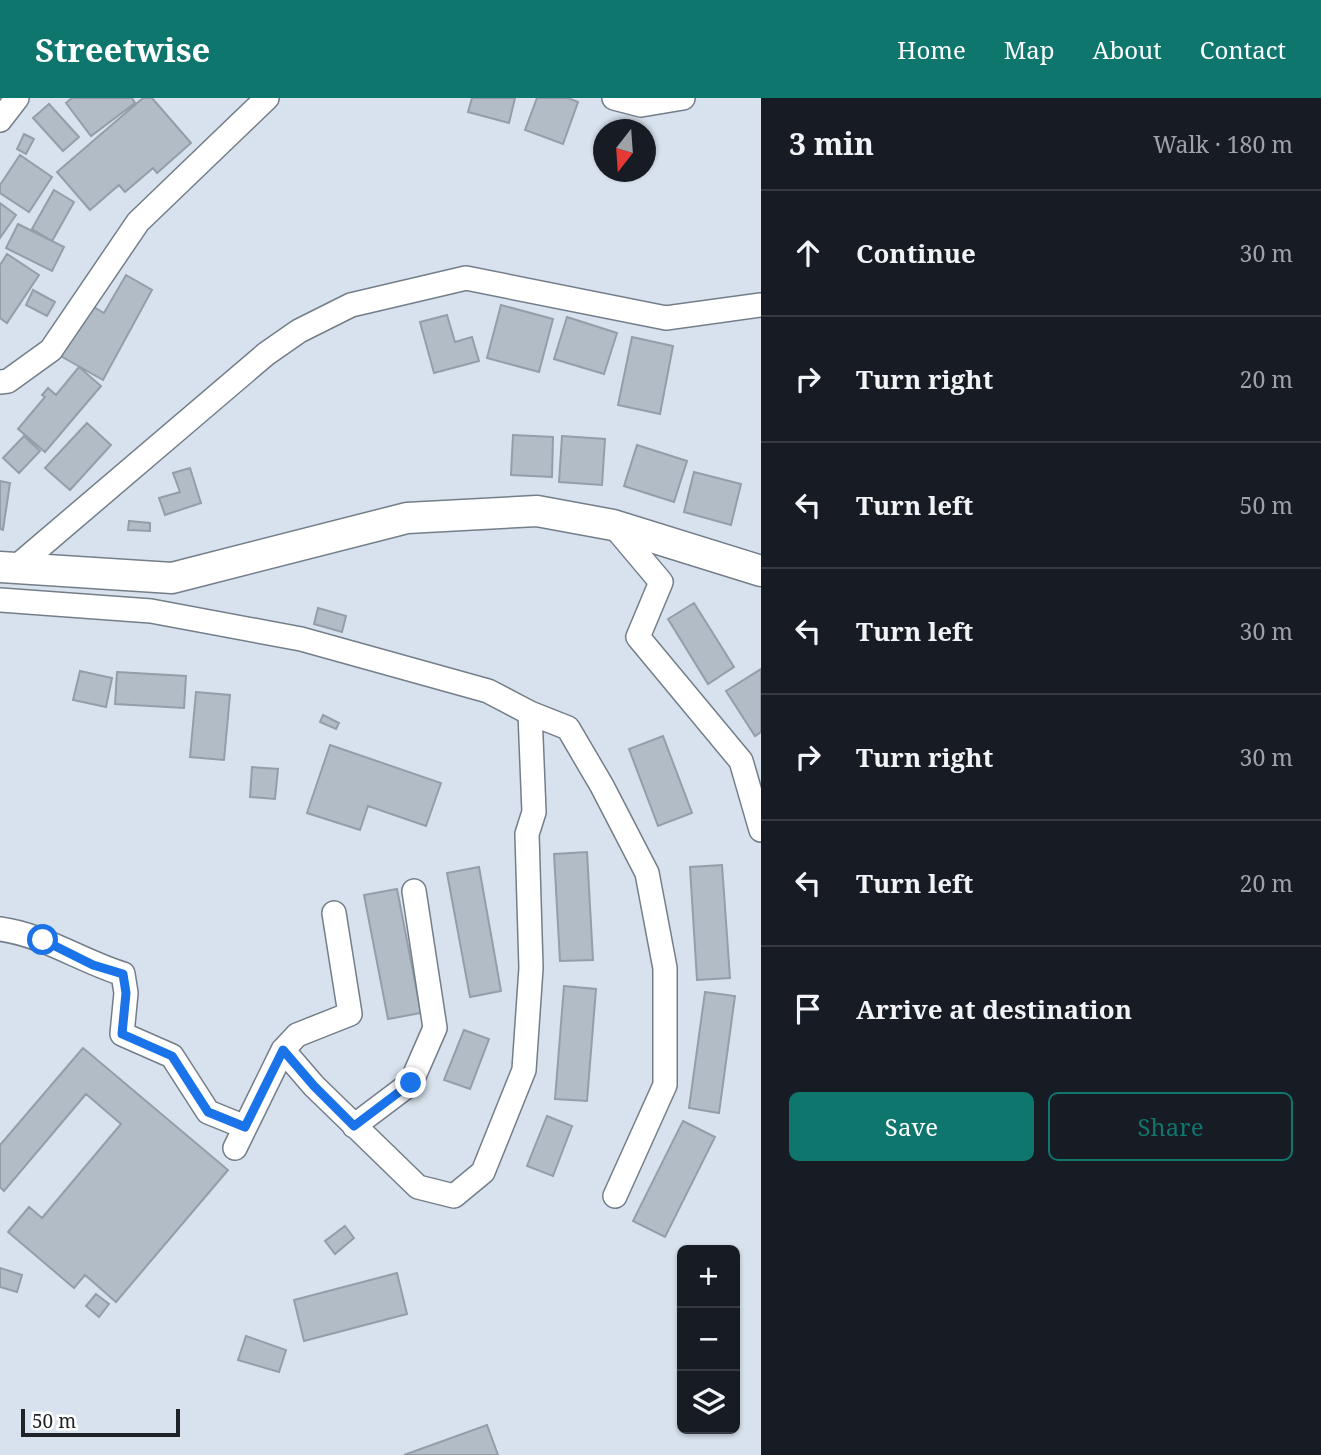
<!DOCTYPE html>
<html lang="en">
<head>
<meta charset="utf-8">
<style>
  :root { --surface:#171b24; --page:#20242c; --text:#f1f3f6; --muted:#9ea1a6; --line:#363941; --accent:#0f766e }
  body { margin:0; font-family:"Noto Serif",serif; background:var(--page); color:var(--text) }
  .controls { position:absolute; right:21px; bottom:21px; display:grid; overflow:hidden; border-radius:10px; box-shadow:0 2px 5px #0004 }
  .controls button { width:63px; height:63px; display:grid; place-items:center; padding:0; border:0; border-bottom:2px solid var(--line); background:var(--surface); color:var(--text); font:35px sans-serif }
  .compass { position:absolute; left:593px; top:21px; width:63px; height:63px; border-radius:50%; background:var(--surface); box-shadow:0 2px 5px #0004; rotate:197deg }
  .scale { position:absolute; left:21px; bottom:18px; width:159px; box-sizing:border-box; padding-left:7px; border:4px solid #1e2327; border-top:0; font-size:19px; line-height:24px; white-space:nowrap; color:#1e2327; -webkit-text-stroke:5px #fff; paint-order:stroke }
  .stop { position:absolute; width:21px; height:21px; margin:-16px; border:5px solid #1a73e8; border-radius:50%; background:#fff }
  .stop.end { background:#1a73e8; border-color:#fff; box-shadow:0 2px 7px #0008 }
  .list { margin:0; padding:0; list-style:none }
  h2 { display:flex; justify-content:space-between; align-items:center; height:91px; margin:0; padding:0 28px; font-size:30px }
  h2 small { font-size:23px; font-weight:400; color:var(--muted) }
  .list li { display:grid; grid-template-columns:46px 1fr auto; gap:21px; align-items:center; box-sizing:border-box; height:126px; padding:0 28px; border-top:2px solid var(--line) }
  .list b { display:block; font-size:26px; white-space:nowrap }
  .list em { font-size:23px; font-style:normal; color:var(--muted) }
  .actions { display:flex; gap:14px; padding:21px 28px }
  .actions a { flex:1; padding:16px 0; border:2px solid var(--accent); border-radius:10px; text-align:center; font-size:24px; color:var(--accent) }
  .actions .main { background:var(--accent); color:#fff }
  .icon { flex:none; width:38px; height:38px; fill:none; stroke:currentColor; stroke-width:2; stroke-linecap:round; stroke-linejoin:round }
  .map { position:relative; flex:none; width:761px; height:1357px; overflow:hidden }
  header { display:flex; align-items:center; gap:42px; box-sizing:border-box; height:98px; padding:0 35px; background:var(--accent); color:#fff }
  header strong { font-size:33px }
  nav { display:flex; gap:38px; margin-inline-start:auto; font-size:24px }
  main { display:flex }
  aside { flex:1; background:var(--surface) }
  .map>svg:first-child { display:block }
  .building { fill:#b1bcc7; stroke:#939ea9; stroke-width:2 }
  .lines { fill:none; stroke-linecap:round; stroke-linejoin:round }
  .minor-casing { stroke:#747e89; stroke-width:26 }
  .tertiary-casing { stroke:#747e89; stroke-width:33 }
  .minor { stroke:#fff; stroke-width:23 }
  .tertiary { stroke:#fff; stroke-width:30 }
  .route { stroke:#1a73e8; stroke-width:9 }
</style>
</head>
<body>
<header>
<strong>Streetwise</strong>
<nav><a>Home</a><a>Map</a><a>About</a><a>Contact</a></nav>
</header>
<main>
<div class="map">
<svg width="761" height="1357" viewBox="0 0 761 1357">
  <rect width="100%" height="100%" fill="#d7e2ee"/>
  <path class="building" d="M72 0H132L135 5 91 38 66 5Z
    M143 0H152L191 45 157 75 153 70 125 94 119 87 90 112 57 74Z
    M472 0H515L509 25 468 14Z
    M537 0H568L578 4 563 46 525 32Z
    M49 6 79 39 63 53 33 20Z
    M24 36 34 41 26 56 17 51Z
    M20 57 52 79 29 114 0 95V87Z
    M54 92 74 104 52 143 32 131Z
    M0 105 16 117 0 140Z
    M18 126 64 149 52 173 6 150Z
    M7 156 39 177 7 225 0 220V167Z
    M126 177 152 192 103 282 57 256 87 205 104 215Z
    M33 192 55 204 47 218 26 207Z
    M501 207 553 221 539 274 487 260Z
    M447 217 455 244 472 239 479 263 434 275 420 224Z
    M567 219 617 235 604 276 554 261Z
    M632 239 673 248 660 316 618 307Z
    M79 269 101 288 45 354 18 331 45 299 42 297 48 290 56 297Z
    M87 325 111 347 70 392 45 370Z
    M513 337 553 339 552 379 511 377Z
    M24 338 40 353 19 375 3 360Z
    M562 338 605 341 602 387 559 384Z
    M637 347 687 363 674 404 624 388Z
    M190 370 201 405 165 417 159 400 180 394 173 375Z
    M694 374 741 386 731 427 684 414Z
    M0 383 10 385 3 432 0 431Z
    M129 423 150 425V433L128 432Z
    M694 505 734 569 708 586 668 521Z
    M318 510 346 518 342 534 314 526Z
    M761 571V634L755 638 726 593Z
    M80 573 112 580 106 609 73 602Z
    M117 574 186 578 184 610 115 606Z
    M196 594 230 597 224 662 190 659Z
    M323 617 339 625 336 631 320 624Z
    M663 638 692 715 658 728 629 651Z
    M330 647 441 685 426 728 368 708 360 732 307 715Z
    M252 669 278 671 275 701 250 699Z
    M587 754 593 862 560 863 554 756Z
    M722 767 730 880 697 882 690 769Z
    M479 769 501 893 470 899 447 775Z
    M397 791 421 915 388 921 364 797Z
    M564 888 596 891 587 1003 555 1001Z
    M705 894 735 898 719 1015 689 1010Z
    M464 932 489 941 470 991 444 982Z
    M83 950 228 1072 116 1204 85 1177 74 1190 8 1134 29 1109 42 1120 121 1026 86 996 4 1093 0 1089V1047Z
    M547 1018 572 1028 553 1078 527 1068Z
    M683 1023 715 1039 665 1139 633 1123Z
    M345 1128 354 1140 335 1156 325 1143Z
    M0 1170 22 1177 17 1194 0 1189Z
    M397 1175 407 1216 304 1243 294 1202Z
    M96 1196 109 1206 99 1219 86 1208Z
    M246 1238 286 1252 279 1274 238 1262Z
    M487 1327 498 1357H404Z"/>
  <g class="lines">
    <g class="minor-casing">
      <path id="minor" d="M614 0 641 7 683 0
        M0 22 17 0
        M0 284 8 283 51 252 138 124 267 0
        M613 427 661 484 638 539 741 663 761 732
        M15 470 266 256 299 233 351 207 466 180 666 220 761 207
        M0 502 151 513 301 541 488 593 530 615 534 714 527 736 531 870 524 972 483 1074 454 1098 418 1089 314 988 283 952 297 937 350 916 334 815
        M530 615 568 630 602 688 647 775 665 870V987L615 1098
        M0 831C44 837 81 863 123 876L126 895 122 936 172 958 208 1014 245 1029
        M354 1028 411 985 435 930 414 793
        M235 1050 283 952"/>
    </g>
    <g class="tertiary-casing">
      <path id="tertiary" d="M0 469 172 480 407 420 537 413 613 427 761 473"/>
    </g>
    <use href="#minor" class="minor"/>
    <use href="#tertiary" class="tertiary"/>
  </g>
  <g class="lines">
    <path class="route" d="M43 842 93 867 123 876 126 895 122 936 172 958 208 1014 245 1029 283 952 314 988 354 1028 411 985"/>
  </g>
</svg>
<div class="controls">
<button>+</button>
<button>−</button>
<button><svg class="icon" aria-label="layers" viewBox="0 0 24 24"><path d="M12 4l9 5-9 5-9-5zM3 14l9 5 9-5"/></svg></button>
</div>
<svg class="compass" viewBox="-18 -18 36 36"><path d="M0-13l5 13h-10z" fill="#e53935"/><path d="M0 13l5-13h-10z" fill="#9ea1a6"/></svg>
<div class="scale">50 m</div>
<div class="stop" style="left:43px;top:842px"></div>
<div class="stop end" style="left:411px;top:985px"></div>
</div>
<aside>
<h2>3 min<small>Walk · 180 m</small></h2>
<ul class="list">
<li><svg class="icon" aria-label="ahead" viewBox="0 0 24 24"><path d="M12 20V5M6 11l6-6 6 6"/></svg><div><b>Continue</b></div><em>30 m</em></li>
<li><svg class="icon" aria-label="right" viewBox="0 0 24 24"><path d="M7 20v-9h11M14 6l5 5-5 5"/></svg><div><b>Turn right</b></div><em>20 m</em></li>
<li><svg class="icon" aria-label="left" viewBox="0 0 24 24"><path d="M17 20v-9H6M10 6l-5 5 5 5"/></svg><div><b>Turn left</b></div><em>50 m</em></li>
<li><svg class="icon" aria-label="left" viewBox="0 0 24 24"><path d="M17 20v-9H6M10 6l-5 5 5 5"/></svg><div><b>Turn left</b></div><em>30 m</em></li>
<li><svg class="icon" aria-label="right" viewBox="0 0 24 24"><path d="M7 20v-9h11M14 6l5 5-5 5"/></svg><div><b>Turn right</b></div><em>30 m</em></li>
<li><svg class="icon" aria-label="left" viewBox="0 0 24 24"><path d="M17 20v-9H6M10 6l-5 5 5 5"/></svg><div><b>Turn left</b></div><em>20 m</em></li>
<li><svg class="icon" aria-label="arrive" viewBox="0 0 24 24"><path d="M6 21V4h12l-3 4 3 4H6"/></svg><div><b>Arrive at destination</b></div></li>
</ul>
<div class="actions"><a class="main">Save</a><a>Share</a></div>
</aside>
</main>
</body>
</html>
